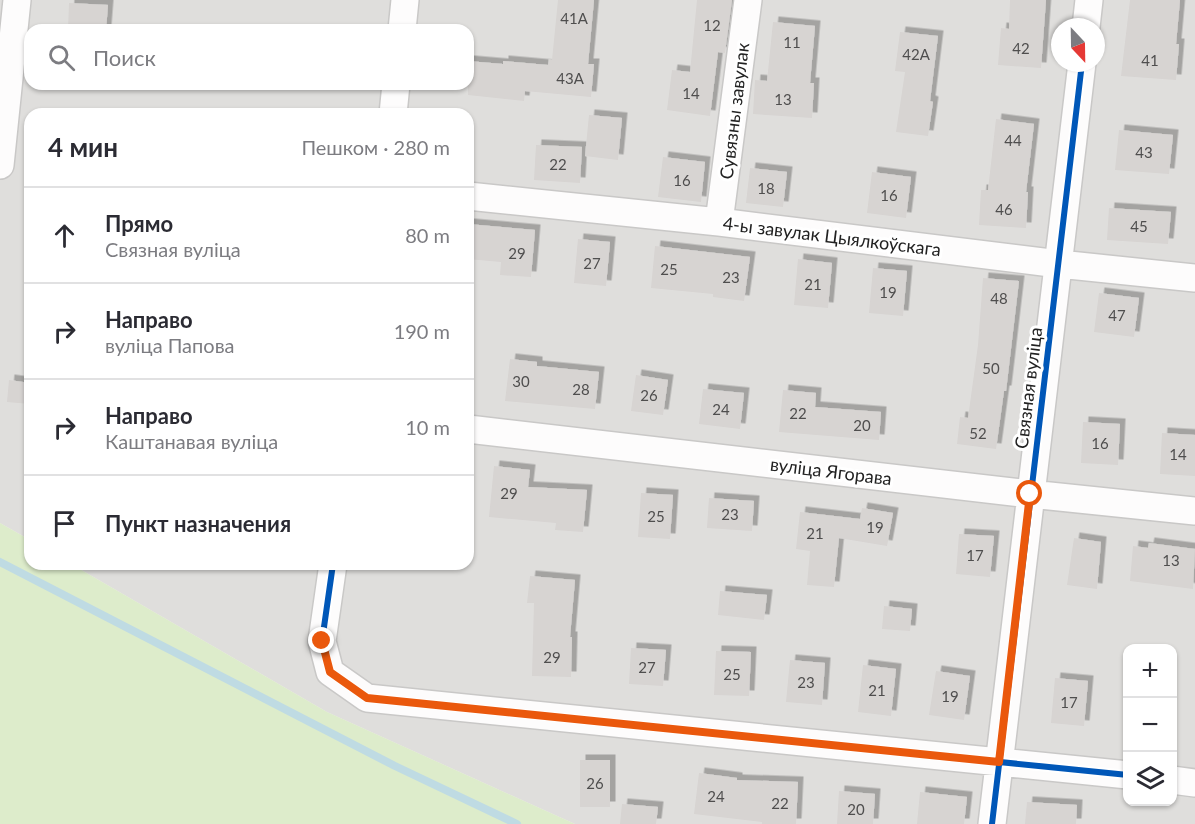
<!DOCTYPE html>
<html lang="ru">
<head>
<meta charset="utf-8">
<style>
  :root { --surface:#fff; --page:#f7f7f7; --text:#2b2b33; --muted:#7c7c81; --line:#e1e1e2 }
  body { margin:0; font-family:Lato,sans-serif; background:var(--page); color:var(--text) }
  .controls { position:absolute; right:18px; bottom:18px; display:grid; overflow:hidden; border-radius:12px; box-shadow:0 2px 4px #0004 }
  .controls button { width:54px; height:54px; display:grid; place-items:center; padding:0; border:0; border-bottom:2px solid var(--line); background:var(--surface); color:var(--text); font:30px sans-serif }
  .compass { position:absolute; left:1051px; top:18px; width:54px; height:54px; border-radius:50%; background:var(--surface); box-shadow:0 2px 4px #0004; rotate:158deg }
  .stop { position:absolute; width:18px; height:18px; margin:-14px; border:4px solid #ea580c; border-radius:50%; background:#fff }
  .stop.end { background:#ea580c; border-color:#fff; box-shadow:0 2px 6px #0008 }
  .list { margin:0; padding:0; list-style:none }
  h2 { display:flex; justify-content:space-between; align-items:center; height:78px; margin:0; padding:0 24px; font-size:26px }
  h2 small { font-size:20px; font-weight:400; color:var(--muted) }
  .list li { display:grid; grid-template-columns:39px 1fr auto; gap:18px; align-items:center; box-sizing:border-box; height:96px; padding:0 24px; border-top:2px solid var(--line) }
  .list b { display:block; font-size:22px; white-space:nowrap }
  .list p { margin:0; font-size:20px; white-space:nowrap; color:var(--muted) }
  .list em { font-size:20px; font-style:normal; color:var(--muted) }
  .icon { flex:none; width:33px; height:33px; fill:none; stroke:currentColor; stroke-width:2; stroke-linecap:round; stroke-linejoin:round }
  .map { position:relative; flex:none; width:1195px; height:824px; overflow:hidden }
  .search { position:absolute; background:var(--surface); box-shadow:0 2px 4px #0004; left:24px; top:24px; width:450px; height:66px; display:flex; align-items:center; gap:15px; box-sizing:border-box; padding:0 21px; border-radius:18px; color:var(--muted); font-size:22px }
  .panel { position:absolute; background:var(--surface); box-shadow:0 2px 4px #0004; left:24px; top:108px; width:450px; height:462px; border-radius:18px }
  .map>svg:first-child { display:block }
  .residential { fill:#dfdedc; fill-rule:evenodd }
  .grass { fill:#ddeccb }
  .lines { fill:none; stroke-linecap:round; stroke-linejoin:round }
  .stream { stroke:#bfdbe3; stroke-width:8 }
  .building { fill:#d7d4d2; filter:url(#shadow) }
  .street-casing { stroke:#c9c8c7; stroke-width:30 }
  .street { stroke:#fdfcfc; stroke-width:27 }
  .cycleway-casing { stroke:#fff; stroke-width:10 }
  .cycleway { stroke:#0057b8; stroke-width:6 }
  .route { stroke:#ea580c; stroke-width:8 }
  .labels { text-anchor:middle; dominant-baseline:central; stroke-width:6; stroke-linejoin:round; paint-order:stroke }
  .number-label { font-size:15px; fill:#4f4e4e }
  .street-label { font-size:18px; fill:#222; stroke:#fff }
</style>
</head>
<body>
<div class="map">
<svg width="1195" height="824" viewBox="0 0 1195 824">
  <defs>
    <filter id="shadow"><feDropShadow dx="5.5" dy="-5.5" stdDeviation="0" flood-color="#0004"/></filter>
  </defs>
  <rect width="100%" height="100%" fill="#f0eeeb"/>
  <path class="residential" d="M0 0H1195V824H575L327 712 71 564H468V114H30V540L0 523ZM1060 27H1096V63H1060ZM30 30H468V84H30ZM1128 648H1172V802H1128Z"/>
  <path class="grass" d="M0 523 30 540V564H71L327 712 575 824H0Z"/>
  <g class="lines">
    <path class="stream" d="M0 562 395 766 517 824"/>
  </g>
  <path class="building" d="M558 0H594L588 64H594L591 97 525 91 524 101 468 95V61L503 64V61L548 65 549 59 552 60Z
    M697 0H732L725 53 718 52 710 116 667 110 672 70 690 72Z
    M1010 0H1046L1041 68 998 65 1001 28 1009 29Z
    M1130 0H1180L1176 44H1179L1176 80 1121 76Z
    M69 3 108 5 106 30H68Z
    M773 22 815 26 810 83H814L812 118 753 114 755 80 767 81Z
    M900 32 938 36 930 101 933 102 928 136 896 132 905 72 895 71Z
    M589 115 622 118 618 160 585 156Z
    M996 119 1034 124 1026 192H1028L1026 228 979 225 981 190H988Z
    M1119 130 1173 135 1169 174 1115 170Z
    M536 145 582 147 580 183 534 180Z
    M663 157 705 162 701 202 658 197Z
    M750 168 787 172 783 207 746 203Z
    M872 172 911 177 906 218 867 213Z
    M1109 208 1171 212 1168 244 1107 240Z
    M468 224 535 230 531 277 500 275 501 262 468 259Z
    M578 239 610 242 606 286 574 283Z
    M655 246 750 257 744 301 713 297V294L651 288Z
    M798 259 832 263 828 308 794 305Z
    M873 268 907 271 903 316 869 313Z
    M983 278 1019 281 1006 391H1004L996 449 957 444 960 417 968 418 978 345Z
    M1099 293 1139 298 1134 337 1094 332Z
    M510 359 537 362V366L599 372 595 409 505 401Z
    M636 375 668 380 663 415 631 411Z
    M9 380 30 383V404L7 402Z
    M703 389 744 393 740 429 699 424Z
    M783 390 816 393 815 407 881 412 879 440 779 432Z
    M1083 422 1120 424 1118 465 1081 463Z
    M1162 433 1195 435V476L1160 474Z
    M494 466 530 470 528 487 587 490 583 532 555 530 556 523 489 517Z
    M641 493 673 495 670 539 638 537Z
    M709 498 754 501 752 531 707 528Z
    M862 508 893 513 887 546 839 538 834 587 807 585 810 551 796 549 800 512 860 519Z
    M959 534 994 536 990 577 956 574Z
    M1074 538 1101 542 1097 589 1067 585Z
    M1149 543 1195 549 1193 589 1130 581 1133 546 1148 548Z
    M530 576 575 580 570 637H572L571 677 532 676 534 603H527Z
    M720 591 767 595 764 620 718 615Z
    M884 606 912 609 910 631 882 629Z
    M631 648 666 650 663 686 629 684Z
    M716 651 751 652 749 696 714 695Z
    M790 660 825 663 822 705 786 702Z
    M863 665 896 669 891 716 858 712Z
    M936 671 970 676 964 720 929 715Z
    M1055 678 1088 681 1084 726 1051 723Z
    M580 760H610V807H580Z
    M699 773 737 778V780L798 782 796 824H762V822L694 814Z
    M839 791 875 794 873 824H837Z
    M920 792 967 797 964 824H917Z
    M1027 802 1077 805 1076 824H1025Z
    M622 804 658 807 656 824H620Z"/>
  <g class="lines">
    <g class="street-casing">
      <path id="street" d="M1086 27 1089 0
        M402 30 405 0
        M393 114 396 84
        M0 165 17 0
        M468 196 719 222 1059 264 1195 278
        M719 222 748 0
        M468 429 1030 494 1195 511
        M333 564 322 641 330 672 367 698 1128 775
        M1172 780 1195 783
        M992 824 1082 63"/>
    </g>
    <use href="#street" class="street"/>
    <g class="cycleway-casing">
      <path id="cycleway" d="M333 564 322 641 330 672 367 698 1128 775
        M992 824 1082 63"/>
    </g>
    <use href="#cycleway" class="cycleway"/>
  </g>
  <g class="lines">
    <path class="route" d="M322 641 330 672 367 698 999 762 1030 494"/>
  </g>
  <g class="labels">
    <g class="number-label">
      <text x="574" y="18">41А</text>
      <text x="712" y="25">12</text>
      <text x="792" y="42">11</text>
      <text x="1021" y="48">42</text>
      <text x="916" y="54">42А</text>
      <text x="1150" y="60">41</text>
      <text x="570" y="78">43А</text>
      <text x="691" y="93">14</text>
      <text x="783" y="99">13</text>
      <text x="1013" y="140">44</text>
      <text x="1144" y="152">43</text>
      <text x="558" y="164">22</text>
      <text x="682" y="180">16</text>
      <text x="766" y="188">18</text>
      <text x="889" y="195">16</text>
      <text x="1004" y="209">46</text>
      <text x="1139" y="226">45</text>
      <text x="517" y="253">29</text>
      <text x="592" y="263">27</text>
      <text x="669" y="269">25</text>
      <text x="731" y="277">23</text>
      <text x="813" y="284">21</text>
      <text x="888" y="292">19</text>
      <text x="999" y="298">48</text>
      <text x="1117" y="315">47</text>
      <text x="991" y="368">50</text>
      <text x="521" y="381">30</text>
      <text x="581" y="389">28</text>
      <text x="649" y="395">26</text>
      <text x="721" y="409">24</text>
      <text x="798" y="413">22</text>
      <text x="862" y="425">20</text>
      <text x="978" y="433">52</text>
      <text x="1100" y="443">16</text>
      <text x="1178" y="454">14</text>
      <text x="509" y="493">29</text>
      <text x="730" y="514">23</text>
      <text x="656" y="516">25</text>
      <text x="875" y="527">19</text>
      <text x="815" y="533">21</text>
      <text x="975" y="555">17</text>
      <text x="1171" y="560">13</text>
      <text x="552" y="657">29</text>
      <text x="647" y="667">27</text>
      <text x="732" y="674">25</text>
      <text x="806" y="682">23</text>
      <text x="877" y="690">21</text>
      <text x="950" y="696">19</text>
      <text x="1069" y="702">17</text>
      <text x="595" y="783">26</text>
      <text x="716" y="796">24</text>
      <text x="780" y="803">22</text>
      <text x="856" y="809">20</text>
    </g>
    <g class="street-label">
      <text transform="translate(734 111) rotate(-83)">Сувязны завулак</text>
      <text transform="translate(832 236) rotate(7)">4-ы завулак Цыялкоўскага</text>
      <text transform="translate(1028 388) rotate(-83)">Связная вуліца</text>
      <text transform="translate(831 471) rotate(7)">вуліца Ягорава</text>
    </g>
  </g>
</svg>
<div class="controls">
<button>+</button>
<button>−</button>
<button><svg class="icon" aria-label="layers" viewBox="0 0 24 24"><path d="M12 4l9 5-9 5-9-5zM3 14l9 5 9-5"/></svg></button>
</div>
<svg class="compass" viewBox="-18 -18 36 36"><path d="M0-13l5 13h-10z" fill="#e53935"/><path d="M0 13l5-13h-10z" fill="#7c7c81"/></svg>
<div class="stop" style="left:1030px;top:494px"></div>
<div class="stop end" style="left:322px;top:641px"></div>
<div class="search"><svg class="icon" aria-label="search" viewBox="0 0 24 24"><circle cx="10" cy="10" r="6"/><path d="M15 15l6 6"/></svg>Поиск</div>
<section class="panel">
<h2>4 мин<small>Пешком · 280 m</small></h2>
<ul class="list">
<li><svg class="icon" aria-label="ahead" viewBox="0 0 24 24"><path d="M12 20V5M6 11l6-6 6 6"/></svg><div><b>Прямо</b><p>Связная вуліца</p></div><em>80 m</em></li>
<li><svg class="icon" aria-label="right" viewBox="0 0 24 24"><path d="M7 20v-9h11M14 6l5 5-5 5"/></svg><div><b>Направо</b><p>вуліца Папова</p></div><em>190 m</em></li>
<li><svg class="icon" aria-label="right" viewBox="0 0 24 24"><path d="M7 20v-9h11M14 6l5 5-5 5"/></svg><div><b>Направо</b><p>Каштанавая вуліца</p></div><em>10 m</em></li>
<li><svg class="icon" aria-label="arrive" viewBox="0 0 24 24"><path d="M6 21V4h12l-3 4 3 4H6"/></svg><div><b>Пункт назначения</b></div></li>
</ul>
</section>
</div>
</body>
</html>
